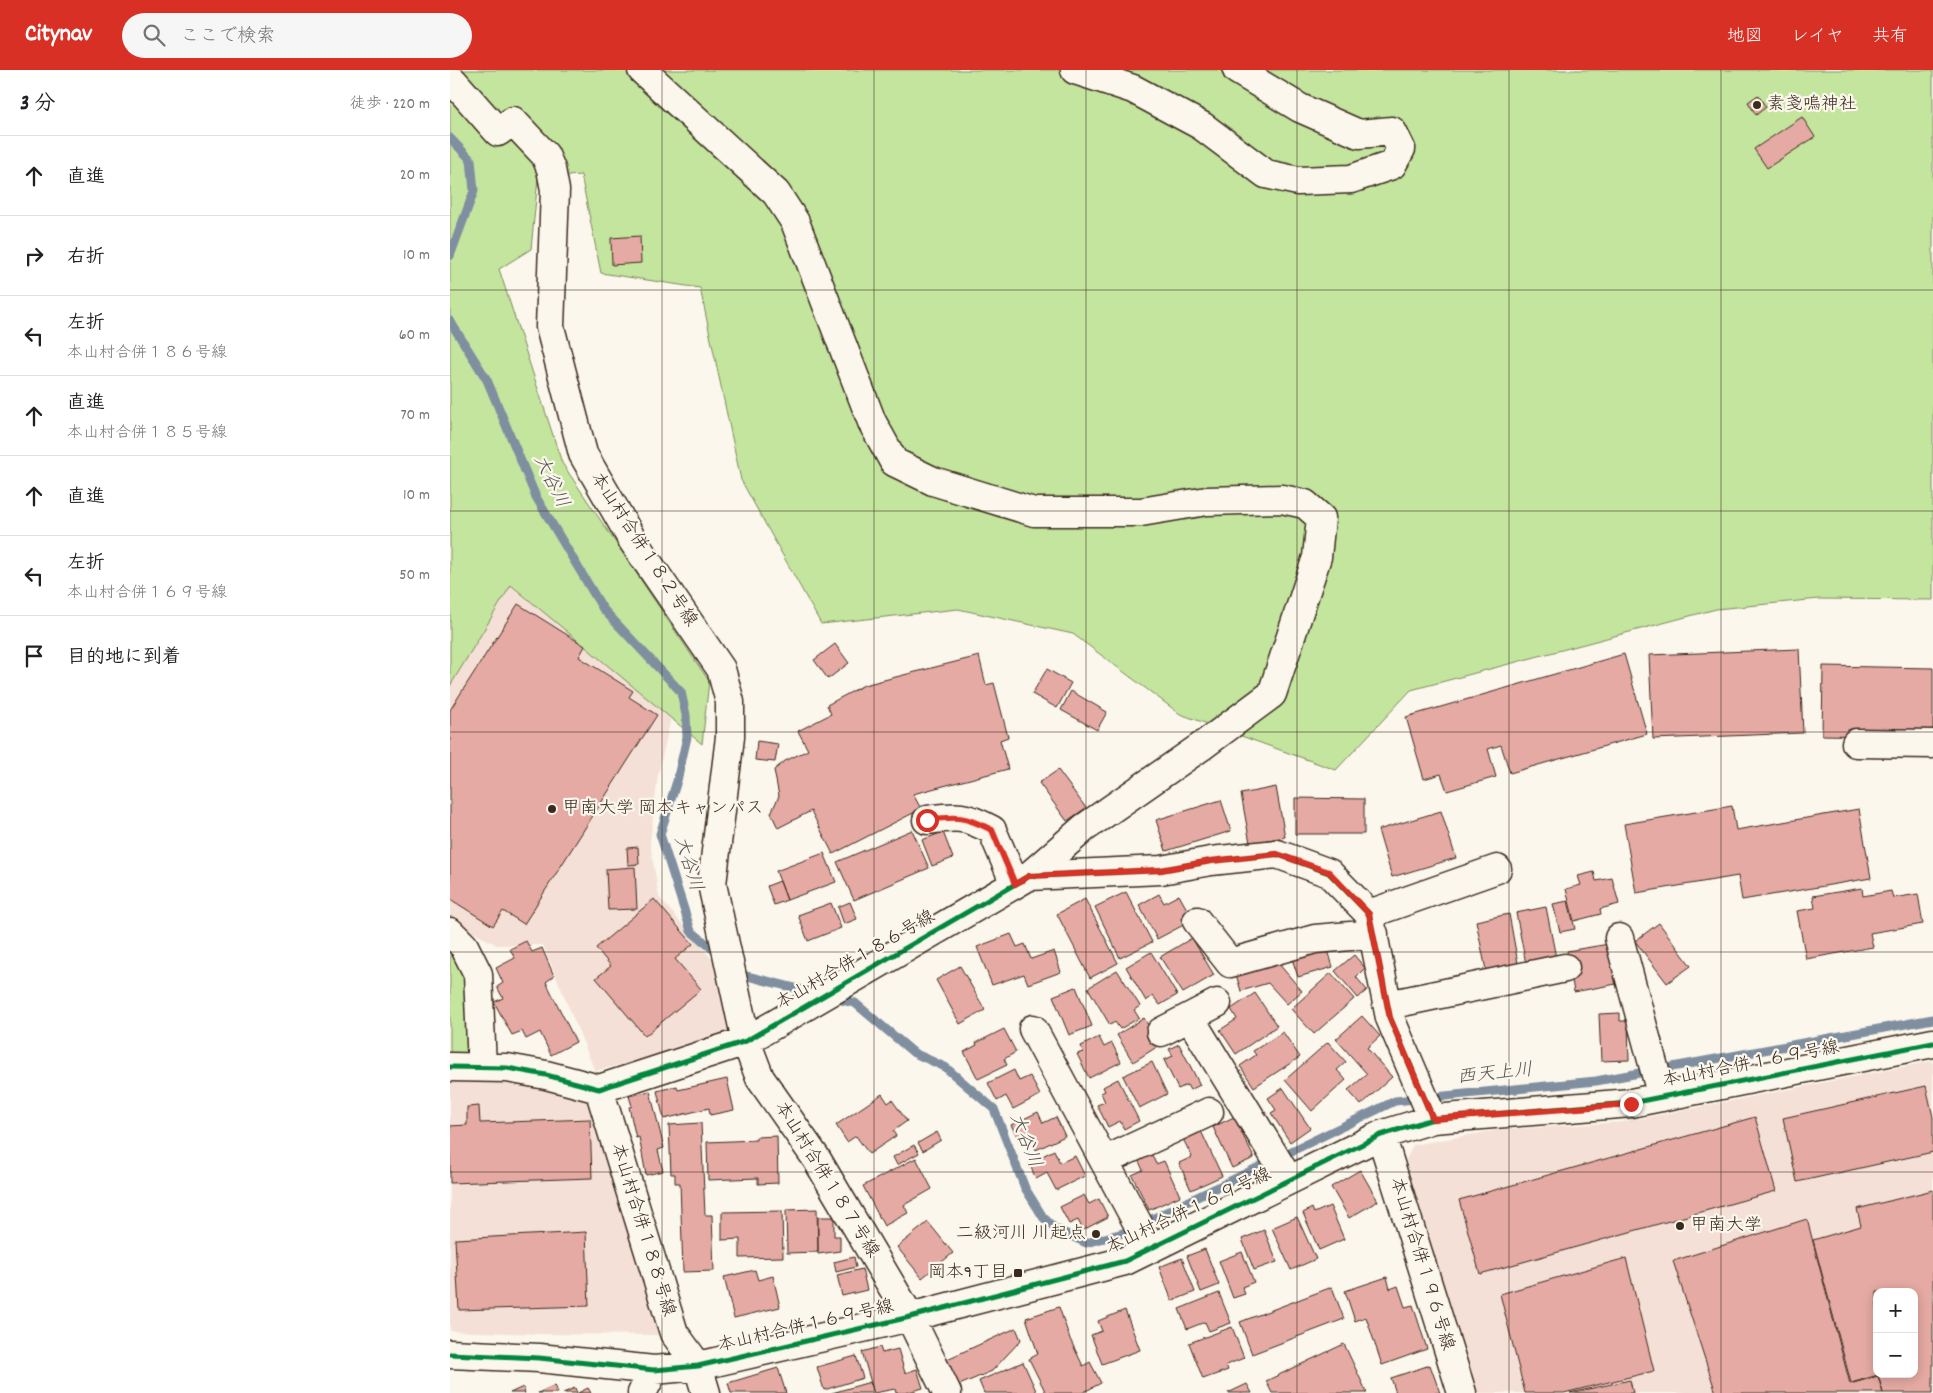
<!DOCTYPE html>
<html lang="ja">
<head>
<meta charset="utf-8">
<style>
  :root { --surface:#fff; --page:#f6f6f6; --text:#202124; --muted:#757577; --line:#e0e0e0; --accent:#d93025 }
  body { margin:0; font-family:Dekko,"Klee One",sans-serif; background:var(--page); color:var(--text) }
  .controls { position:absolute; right:15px; bottom:15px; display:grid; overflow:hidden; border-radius:10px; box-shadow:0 2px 12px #0003 }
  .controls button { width:45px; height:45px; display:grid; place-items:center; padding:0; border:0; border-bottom:1px solid var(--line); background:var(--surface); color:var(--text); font:25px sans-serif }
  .stop { position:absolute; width:15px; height:15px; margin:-11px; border:4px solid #d93025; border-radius:50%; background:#fff }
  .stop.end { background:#d93025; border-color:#fff; box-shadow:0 1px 5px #0008 }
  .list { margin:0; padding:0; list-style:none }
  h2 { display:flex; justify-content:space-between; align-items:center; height:65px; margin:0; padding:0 20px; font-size:21px }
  h2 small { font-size:16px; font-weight:400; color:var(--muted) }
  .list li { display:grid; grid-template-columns:32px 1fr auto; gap:15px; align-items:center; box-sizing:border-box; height:80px; padding:0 20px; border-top:1px solid var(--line) }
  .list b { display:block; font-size:19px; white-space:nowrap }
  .list p { margin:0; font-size:16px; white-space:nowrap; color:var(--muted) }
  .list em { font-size:16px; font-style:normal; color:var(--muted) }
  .icon { flex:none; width:28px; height:28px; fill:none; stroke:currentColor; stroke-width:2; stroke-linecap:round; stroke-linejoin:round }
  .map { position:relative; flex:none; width:1483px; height:1323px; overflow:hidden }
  header { display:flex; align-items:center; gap:30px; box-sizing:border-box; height:70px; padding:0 25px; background:var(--accent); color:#fff }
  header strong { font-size:24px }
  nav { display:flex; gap:28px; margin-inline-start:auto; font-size:18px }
  .search { width:350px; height:45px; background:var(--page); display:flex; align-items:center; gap:12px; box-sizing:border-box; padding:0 18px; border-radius:28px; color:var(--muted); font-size:19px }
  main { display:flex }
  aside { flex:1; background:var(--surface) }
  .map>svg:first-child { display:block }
  .built { fill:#f4e0d6; fill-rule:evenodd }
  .green { fill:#c3e59e; stroke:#7f885e }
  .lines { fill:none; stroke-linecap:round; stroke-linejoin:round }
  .stream { stroke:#808fa0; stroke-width:9 }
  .building { fill:#e5aaa3; stroke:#3b2a1e; fill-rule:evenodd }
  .minor-casing { stroke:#3b2a1e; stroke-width:31 }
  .minor { stroke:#fbf7ec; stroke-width:28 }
  .cycleway-casing { stroke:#fbf7ec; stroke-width:8 }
  .cycleway { stroke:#00873e; stroke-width:5 }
  .route { stroke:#d93025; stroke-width:6 }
  .grid { fill:none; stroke:#3b2a1e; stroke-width:1; stroke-opacity:0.55 }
  .poi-dot { fill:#3b2a1e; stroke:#fbf7ec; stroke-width:2 }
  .labels { text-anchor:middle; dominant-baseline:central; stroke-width:4.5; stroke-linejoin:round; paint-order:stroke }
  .poi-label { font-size:18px; fill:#3b2a1e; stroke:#fbf7ec; text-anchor:start }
  .street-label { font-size:18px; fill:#3b2a1e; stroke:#fbf7ec }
  .water-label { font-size:19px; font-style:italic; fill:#585454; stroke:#fbf7ec }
</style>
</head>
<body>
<header>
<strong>Citynav</strong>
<div class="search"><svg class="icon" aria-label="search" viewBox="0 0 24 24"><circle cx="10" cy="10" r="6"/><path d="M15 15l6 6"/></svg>ここで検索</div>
<nav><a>地図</a><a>レイヤ</a><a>共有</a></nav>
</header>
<main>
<aside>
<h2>3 分<small>徒歩 · 220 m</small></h2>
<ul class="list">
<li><svg class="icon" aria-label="ahead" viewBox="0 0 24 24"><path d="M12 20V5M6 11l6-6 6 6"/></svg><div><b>直進</b></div><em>20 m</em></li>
<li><svg class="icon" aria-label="right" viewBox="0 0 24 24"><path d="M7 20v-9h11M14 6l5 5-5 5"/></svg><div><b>右折</b></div><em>10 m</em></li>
<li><svg class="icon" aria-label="left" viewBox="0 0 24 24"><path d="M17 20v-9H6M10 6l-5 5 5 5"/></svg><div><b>左折</b><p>本山村合併１８６号線</p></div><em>60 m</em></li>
<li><svg class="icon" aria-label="ahead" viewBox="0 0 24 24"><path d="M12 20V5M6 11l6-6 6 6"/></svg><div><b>直進</b><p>本山村合併１８５号線</p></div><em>70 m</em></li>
<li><svg class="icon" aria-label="ahead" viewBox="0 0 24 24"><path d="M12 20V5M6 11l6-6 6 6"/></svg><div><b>直進</b></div><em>10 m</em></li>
<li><svg class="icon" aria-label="left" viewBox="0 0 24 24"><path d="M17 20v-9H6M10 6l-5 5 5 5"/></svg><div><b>左折</b><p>本山村合併１６９号線</p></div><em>50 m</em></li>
<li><svg class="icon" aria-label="arrive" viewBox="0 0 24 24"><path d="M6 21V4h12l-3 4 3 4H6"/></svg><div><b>目的地に到着</b></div></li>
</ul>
</aside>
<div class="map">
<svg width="1483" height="1323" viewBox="0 0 1483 1323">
  <rect width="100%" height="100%" fill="#fbf7ec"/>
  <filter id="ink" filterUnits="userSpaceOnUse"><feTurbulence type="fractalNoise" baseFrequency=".02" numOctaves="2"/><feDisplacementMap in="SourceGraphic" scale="10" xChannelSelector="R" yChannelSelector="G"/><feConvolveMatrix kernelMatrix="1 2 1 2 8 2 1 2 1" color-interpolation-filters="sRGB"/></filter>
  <g filter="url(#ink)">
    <path class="built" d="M69 472 223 639 208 705 200 773 209 827 267 895 279 969 145 1001 93 875H47L0 850V607Z
      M1483 991V1323H1026L956 1090 963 1075 1048 1060 1173 1052ZM1427 1222H1464V1304H1427Z
      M0 1007 79 1012 101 1021 142 1029 208 1265 93 1264 0 1261Z"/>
    <path class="green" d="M0 0H1483V530L1369 529 1266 539 961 620 886 700 730 644 623 564 508 539 371 554 291 410 250 218 151 203 131 105 88 108 81 179 49 199 112 393 259 611 252 674 61 515 0 616Z
      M7 882 21 909 23 987 0 989V883Z"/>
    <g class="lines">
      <path class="stream" d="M0 68 21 90 24 121 0 186
        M0 251 37 310 86 427 153 539 231 622 236 645 237 667 227 711 210 764 241 861 270 885
        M287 901 293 905 365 923
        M383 928 405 933 464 983 495 997 544 1039 575 1118 593 1147 604 1158 636 1173 673 1163 945 1031 1146 1011 1483 949"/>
    </g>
    <path class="building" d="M1308 25 1316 37 1306 45 1298 32Z
      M1352 47 1365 67 1317 98 1304 79Z
      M190 166 191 193 162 195 161 168Z
      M68 534 135 576 129 587 183 621 179 627 207 645 74 854 53 841 43 856 0 829V640Z
      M385 574 399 593 378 609 364 590Z
      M1349 579 1353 663 1203 669 1199 585Z
      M1174 584 1197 664 1060 703 1051 675 1038 679 1046 707 997 721 991 704 974 709 956 647Z
      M529 586 536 615 544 613 558 667 550 670 558 699 463 724 471 739 383 784 361 741 328 758 321 743 329 726 324 700 335 691 358 680 348 661 381 644 377 635 414 615Z
      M1373 596 1483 598V667L1372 665Z
      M597 599 621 613 607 638 582 624Z
      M621 621 657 642 647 660 611 640Z
      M307 671 328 674 325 692 305 690Z
      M608 700 636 738 617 751 589 713Z
      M826 717 835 767 800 773 791 724Z
      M845 728 914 729V764H845Z
      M771 730 781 761 716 781 706 750Z
      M1282 736 1286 760 1409 739 1421 808 1292 830 1288 806 1186 823 1174 754Z
      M991 741 1006 788 942 807 928 760Z
      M462 760 479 798 404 830 387 792Z
      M493 762 503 788 482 796 472 770Z
      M188 777 189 794 178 795 177 778Z
      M374 783 386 812 337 830 326 801Z
      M185 797 187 839 158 840 156 799Z
      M1144 802 1146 811 1162 808 1169 834 1150 839 1151 844 1124 851 1116 819 1131 815 1128 806Z
      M330 811 337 830 324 835 317 816Z
      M1412 818 1413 826 1441 821 1443 828 1468 824 1473 854 1420 863 1423 877 1356 889 1347 841 1365 838 1363 826Z
      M676 822 702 872 670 888 645 837Z
      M709 824 714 833 729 825 743 850 707 869 689 835Z
      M204 829 243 874 225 889 251 919 195 966 146 908 161 896 146 878Z
      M635 829 668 893 640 908 607 844Z
      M1118 831 1125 859 1110 862 1103 834Z
      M400 832 407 849 394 854 388 837Z
      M381 833 391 858 358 871 348 845Z
      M1096 837 1107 893 1077 899 1066 843Z
      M1059 844 1069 899 1037 905 1026 851Z
      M1209 853 1241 896 1217 913 1185 871Z
      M561 864 567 877 575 874 581 889 604 881 611 902 578 914 574 904 542 915 527 877Z
      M742 868 764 905 733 923 710 887Z
      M76 871 82 882 92 878 104 906 96 912 126 972 101 985 90 962 76 969 72 961 62 965 44 932 53 928 47 917 53 913 46 898 65 888 60 879Z
      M1159 874 1166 914 1124 922 1117 881Z
      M862 875 865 884 878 880 883 897 848 907 840 882Z
      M701 882 727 925 710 935 703 926 696 931 676 897Z
      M904 885 915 898 906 907 917 920 908 928 885 901Z
      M822 886 852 921 837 934 818 913 791 921 784 898Z
      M510 896 535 940 510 954 486 910Z
      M667 900 690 936 684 940 689 948 670 959 665 952 660 955 638 918Z
      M881 903 904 929 864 964 841 939Z
      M626 917 642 956 619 965 603 926Z
      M805 923 827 956 786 984 770 960 787 949 781 939Z
      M1170 943V951H1178L1179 990 1151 991 1149 944Z
      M912 946 930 966 917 978 942 1007 911 1035 898 1020 917 1004 886 969Z
      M694 948 710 975 683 992 667 965Z
      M554 959 566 982 554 989 557 995 528 1009 514 982 527 975 526 973Z
      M833 962 850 987 804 1017 790 996 806 985 803 981Z
      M649 967 654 977 662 973 671 992 639 1008 627 984 633 982 631 976Z
      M878 972 896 992 887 1000 896 1010 862 1041 835 1010Z
      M729 974 750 1015 740 1020 737 1015 728 1019 714 990 723 986 719 979Z
      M702 992 717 1024 689 1038 673 1006Z
      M564 1000 569 1011 580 1006 590 1025 563 1039 556 1026 547 1031 538 1013Z
      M277 1009 284 1040 260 1045 259 1038 214 1049 207 1021 227 1016 228 1020Z
      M668 1009 689 1051 674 1059 670 1051 658 1057 647 1035 655 1032 651 1023 655 1021 653 1017Z
      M1476 1016 1483 1047V1082L1347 1112 1333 1048Z
      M833 1018 860 1058 840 1072 821 1043 826 1040 818 1028Z
      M200 1021 214 1078 208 1080 213 1101 196 1105 189 1067 186 1068 179 1037 182 1036 179 1026Z
      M432 1024 438 1033 442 1030 457 1051 443 1061 446 1066 419 1084 406 1066 397 1072 386 1055Z
      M29 1036 30 1053 140 1049 142 1108 0 1113V1056L17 1055V1037Z
      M588 1042 593 1053 606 1047 615 1066 586 1080 580 1067 570 1072 561 1055Z
      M784 1047 804 1088 782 1098 763 1057Z
      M1305 1047 1326 1121 1030 1204 1009 1130Z
      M251 1053 255 1145H262L264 1201 233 1202 230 1113H225V1104H221L219 1055Z
      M751 1061 772 1106 741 1120 729 1093 742 1087 733 1069Z
      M487 1062 491 1070 473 1081 468 1073Z
      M327 1066 328 1113 308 1114V1108L258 1110 257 1072 306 1070V1067Z
      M464 1075 469 1083 447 1095 443 1087Z
      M699 1079 706 1094 714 1091 730 1126 699 1140 682 1105 693 1100 686 1085Z
      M604 1080 610 1093 625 1086 635 1106 606 1120 597 1103 586 1109 579 1093Z
      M466 1088 482 1119 454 1135 458 1143 434 1156 413 1116Z
      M910 1100 928 1131 899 1148 881 1117Z
      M1483 1120V1323H1433L1428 1305 1401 1313 1363 1170 1411 1156 1407 1139ZM1427 1222H1464V1304H1427Z
      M634 1125 639 1134 649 1129 658 1147 633 1160 628 1150 619 1154 610 1137Z
      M880 1136 894 1169 869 1180 853 1143 862 1138 864 1143Z
      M367 1139 368 1182 337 1183 336 1140Z
      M332 1141 333 1187 290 1188V1169L272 1170V1142Z
      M368 1147H384V1166H390V1181L368 1184Z
      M847 1147 866 1189 841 1200 822 1158Z
      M1357 1149 1400 1314 1428 1306 1433 1323H1266L1223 1191Z
      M478 1152 503 1183 472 1208 447 1177Z
      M814 1160 827 1192 804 1200 792 1169Z
      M136 1162 139 1236 9 1240 5 1169Z
      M755 1179 769 1215 751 1222 737 1186Z
      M792 1182 804 1212 792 1217 795 1224 783 1228 769 1191Z
      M404 1187 406 1197 386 1202 384 1192Z
      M732 1188 745 1222 722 1231 709 1197Z
      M1176 1188 1204 1301 1114 1323H1075L1050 1224Z
      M412 1199 417 1220 392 1226 387 1205Z
      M305 1200 308 1210 323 1206 330 1237 284 1248 274 1207Z
      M937 1207 940 1219 948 1216 955 1237 963 1235 977 1279 932 1295 916 1247 905 1251 895 1221Z
      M882 1217 894 1249 802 1284 790 1252Z
      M769 1223 781 1253 759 1261 755 1252 737 1259 729 1239Z
      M609 1237 620 1269 633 1296 640 1292 651 1313 632 1323H596L579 1289 588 1284 576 1248Z
      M675 1240 690 1280 652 1294 641 1265 652 1261 648 1251Z
      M782 1257 794 1288 776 1295 778 1300 753 1309 739 1273Z
      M566 1258 571 1270 542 1301 507 1316 495 1290Z
      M894 1274 917 1323H822L816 1311Z
      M430 1277 432 1283 448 1279 455 1303 467 1299 473 1318 455 1323H446L445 1319 424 1323 412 1282Z
      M406 1286 413 1308 374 1320 367 1297Z
      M573 1292 587 1323H534L529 1311Z
      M980 1295 990 1323H946L941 1308Z
      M328 1298 336 1323H281L278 1313Z
      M1180 1310 1183 1323H1120Z
      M420 1312 423 1323H382Z
      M797 1314 802 1323H778Z
      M105 1315 108 1323H88Z
      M73 1317 75 1323H60Z
      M125 1318 127 1323H113Z
      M138 1318 141 1323H128Z"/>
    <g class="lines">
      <g class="minor-casing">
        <path id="minor" d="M192 0 326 123 345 152 422 352 444 392 483 411 584 442H691L757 431 832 429 855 434 871 448 867 487 822 624 752 676 634 758 579 806
          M625 0 683 19 752 56 816 104 848 111 901 109 942 95 951 79 942 61 909 64 850 38 787 0
          M4 12 48 62 63 51 95 85 101 99 105 120 100 257 133 384 183 471 271 599 280 632V667L262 814 296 971 310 1008 366 1088 460 1247 497 1323
          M1406 673 1483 674
          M477 750C508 746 514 745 542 760L565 814
          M919 844 1047 799
          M747 851 780 893 865 869 924 864
          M0 862 14 876 28 904 32 997
          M1169 868 1212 1027
          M938 935 1115 898
          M740 948 839 1110
          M583 959 701 1178
          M711 962 767 933
          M0 997 57 998 96 1005 149 1019 296 971 579 806 711 800 761 791 827 784 879 803 919 844 940 948 983 1049
          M149 1019 224 1263 248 1296 256 1323
          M931 1065 1012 1323
          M654 1091 759 1042
          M0 1284 89 1288 204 1300 248 1296 460 1247 675 1191 931 1065 983 1049 1181 1033 1483 973
          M192 1323 204 1300"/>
      </g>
      <use href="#minor" class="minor"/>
      <g class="cycleway-casing">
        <path id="cycleway" d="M0 997 57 998 96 1005 149 1019 296 971 579 806 711 800 761 791 827 784 879 803 919 844 940 948 983 1049
          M0 1284 89 1288 204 1300 248 1296 460 1247 675 1191 931 1065 983 1049 1181 1033 1483 973"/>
      </g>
      <use href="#cycleway" class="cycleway"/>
    </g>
  </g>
  <g class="lines" filter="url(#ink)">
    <path class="route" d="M477 750C508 746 514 746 542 760L565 814 579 806 711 800 761 791 827 784 879 802 919 844 940 948 983 1049 1181 1034"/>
  </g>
  <path class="grid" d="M212 0V1323M424 0V1323M636 0V1323M847 0V1323M1059 0V1323M1271 0V1323M0 220H1483M0 441H1483M0 662H1483M0 882H1483M0 1102H1483"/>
  <g class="poi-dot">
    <circle cx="1307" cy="35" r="5"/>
    <circle cx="102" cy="739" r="5"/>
    <circle cx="1230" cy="1156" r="5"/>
    <circle cx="646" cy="1164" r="5"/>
    <rect x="563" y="1198" width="10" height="10" rx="2.5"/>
  </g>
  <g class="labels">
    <g class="poi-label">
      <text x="1317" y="35">素戔嗚神社</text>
      <text x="112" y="739">甲南大学 岡本キャンパス</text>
      <text x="1240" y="1156">甲南大学</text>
      <text x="636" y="1164" text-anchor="end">二級河川 川起点</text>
      <text x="558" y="1203" text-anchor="end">岡本9丁目</text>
    </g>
    <g class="street-label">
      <text transform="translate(193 480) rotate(57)">本山村合併１８２号線</text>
      <text transform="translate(406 891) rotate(-30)">本山村合併１８６号線</text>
      <text transform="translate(1301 995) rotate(-11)">本山村合併１６９号線</text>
      <text transform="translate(376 1110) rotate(58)">本山村合併１８７号線</text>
      <text transform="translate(739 1142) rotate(-25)">本山村合併１６９号線</text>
      <text transform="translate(192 1160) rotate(73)">本山村合併１８８号線</text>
      <text transform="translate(971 1194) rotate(73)">本山村合併１９６号線</text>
      <text transform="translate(356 1257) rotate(-13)">本山村合併１６９号線</text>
    </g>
    <g class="water-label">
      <text transform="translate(100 412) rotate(64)">大谷川</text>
      <text transform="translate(237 794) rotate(73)">大谷川</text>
      <text transform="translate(1045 1005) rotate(-6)">西天上川</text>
      <text transform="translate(574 1071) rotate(69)">大谷川</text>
    </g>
  </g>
</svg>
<div class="controls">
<button>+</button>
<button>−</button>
</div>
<div class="stop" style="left:477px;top:750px"></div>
<div class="stop end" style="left:1181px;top:1034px"></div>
</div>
</main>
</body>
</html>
